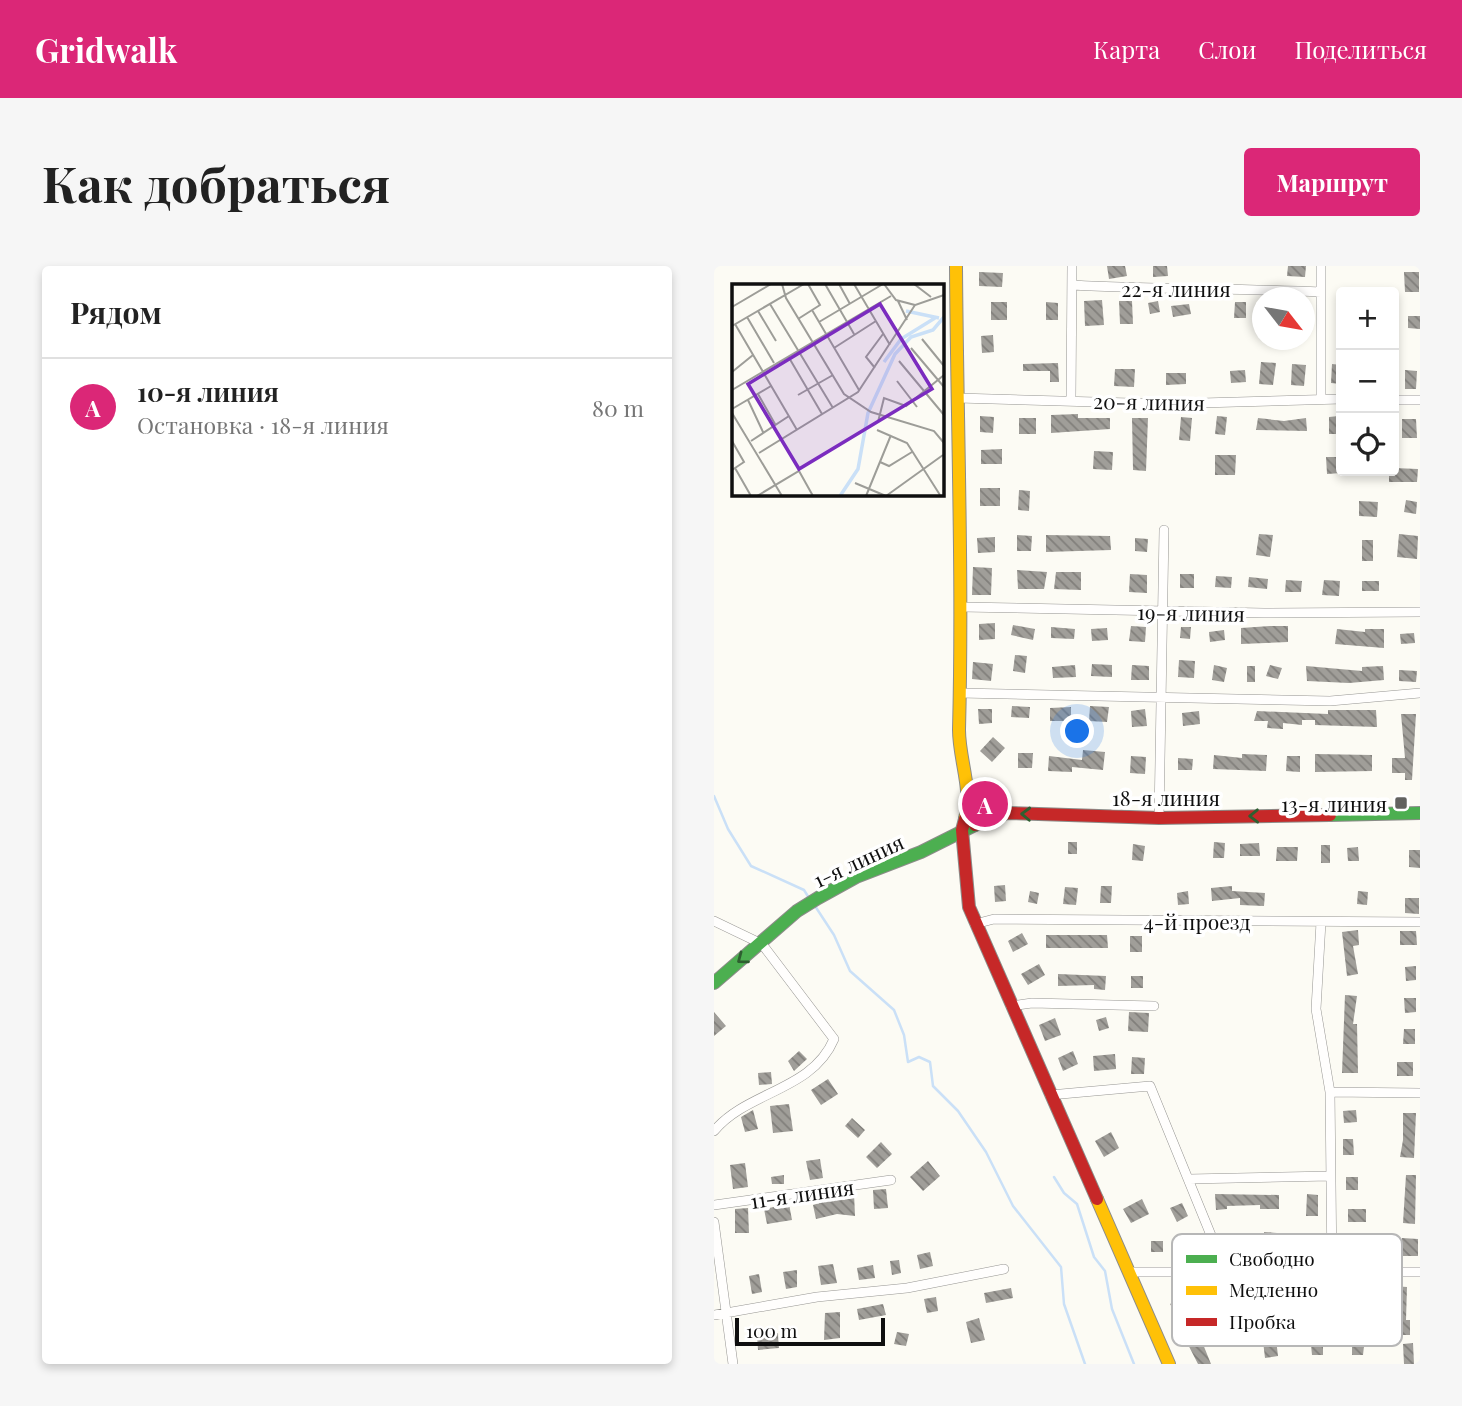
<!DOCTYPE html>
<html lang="ru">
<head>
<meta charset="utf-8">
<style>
  :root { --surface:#fff; --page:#f6f6f6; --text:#222; --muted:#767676; --line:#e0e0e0; --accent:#db2777 }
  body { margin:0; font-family:"Playfair Display",serif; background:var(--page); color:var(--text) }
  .controls { position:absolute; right:21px; top:21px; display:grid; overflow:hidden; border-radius:7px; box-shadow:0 4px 10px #0003 }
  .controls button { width:63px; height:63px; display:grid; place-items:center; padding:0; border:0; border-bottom:2px solid var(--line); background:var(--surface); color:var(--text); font:35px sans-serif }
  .compass { position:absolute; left:538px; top:21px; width:63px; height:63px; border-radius:50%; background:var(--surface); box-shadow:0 4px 10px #0003; rotate:121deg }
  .scale { position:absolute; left:21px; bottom:18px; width:150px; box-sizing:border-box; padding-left:7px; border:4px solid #0f0f0f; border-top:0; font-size:19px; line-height:24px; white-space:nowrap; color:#0f0f0f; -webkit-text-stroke:5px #fff; paint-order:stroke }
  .you { position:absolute; left:364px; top:466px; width:24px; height:24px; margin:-18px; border:5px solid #fff; border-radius:50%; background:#1a73e8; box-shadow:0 0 0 10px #1a73e833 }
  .badge { display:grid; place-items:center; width:46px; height:46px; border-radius:50%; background:var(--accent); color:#fff; font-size:23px; font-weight:700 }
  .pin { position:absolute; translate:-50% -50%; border:4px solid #fff; box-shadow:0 2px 7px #0006 }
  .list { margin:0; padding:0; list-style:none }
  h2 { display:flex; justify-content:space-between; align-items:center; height:91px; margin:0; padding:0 28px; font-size:30px }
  h2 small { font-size:23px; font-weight:400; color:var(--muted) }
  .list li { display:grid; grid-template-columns:46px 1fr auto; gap:21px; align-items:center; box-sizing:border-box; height:98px; padding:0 28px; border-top:2px solid var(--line) }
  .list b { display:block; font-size:26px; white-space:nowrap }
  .list p { margin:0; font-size:23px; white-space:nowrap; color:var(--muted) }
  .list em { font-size:23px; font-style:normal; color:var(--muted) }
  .icon { flex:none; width:38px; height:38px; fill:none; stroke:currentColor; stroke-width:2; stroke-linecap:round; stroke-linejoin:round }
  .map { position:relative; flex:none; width:706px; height:1098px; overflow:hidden; border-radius:7px }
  header { display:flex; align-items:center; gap:42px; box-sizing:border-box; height:98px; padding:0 35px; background:var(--accent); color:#fff }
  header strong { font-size:33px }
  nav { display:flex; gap:38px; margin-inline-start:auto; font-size:24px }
  .intro { display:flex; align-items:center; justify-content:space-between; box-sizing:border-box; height:168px; padding:0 42px }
  h1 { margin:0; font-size:49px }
  .button { padding:18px 32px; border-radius:7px; background:var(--accent); color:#fff; font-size:24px; font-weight:700 }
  main { display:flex; gap:42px; padding:0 42px }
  aside { flex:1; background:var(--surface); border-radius:7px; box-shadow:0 4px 10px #0003 }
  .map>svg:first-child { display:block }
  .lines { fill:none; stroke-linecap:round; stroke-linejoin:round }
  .stream { stroke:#cae0f7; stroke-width:2.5 }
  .building { fill:url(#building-back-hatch) }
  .street-casing { stroke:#969592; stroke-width:10 }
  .fast-casing { stroke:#8c8c89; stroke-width:14 }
  .slow-casing { stroke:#8c8c89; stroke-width:14 }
  .jam-casing { stroke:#8c8c89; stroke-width:14 }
  .street { stroke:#fffefd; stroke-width:9 }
  .fast { stroke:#4caf50; stroke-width:12 }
  .slow { stroke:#ffc107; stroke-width:12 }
  .jam { stroke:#c62828; stroke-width:12 }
  .oneway { stroke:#2e5f30 }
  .poi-dot { fill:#62625f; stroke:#fff; stroke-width:2.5 }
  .labels { text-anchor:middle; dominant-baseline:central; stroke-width:7; stroke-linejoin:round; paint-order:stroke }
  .street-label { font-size:21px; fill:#0f0f0f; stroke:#fff }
  .poi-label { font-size:21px; fill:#0f0f0f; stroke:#fff; text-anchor:end }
  .inset-river { fill:none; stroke:#cae0f7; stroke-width:3.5 }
  .inset-road { fill:none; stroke:#9d9d98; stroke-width:2 }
  .view { fill:#7b2cbf; fill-opacity:0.15; stroke:#7b2cbf; stroke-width:3.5 }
  .inset-edge { fill:none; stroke:#0f0f0f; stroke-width:3.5 }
  .key { fill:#fff; stroke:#b7b7b7; stroke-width:2 }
  .key-label { font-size:19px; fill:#0f0f0f }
</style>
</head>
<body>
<header>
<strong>Gridwalk</strong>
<nav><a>Карта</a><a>Слои</a><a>Поделиться</a></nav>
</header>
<div class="intro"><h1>Как добраться</h1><a class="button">Маршрут</a></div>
<main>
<aside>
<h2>Рядом<small></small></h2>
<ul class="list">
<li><span class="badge">A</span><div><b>10-я линия</b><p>Остановка · 18-я линия</p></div><em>80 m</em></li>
</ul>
</aside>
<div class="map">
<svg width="706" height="1098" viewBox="0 0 706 1098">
  <defs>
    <pattern id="building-back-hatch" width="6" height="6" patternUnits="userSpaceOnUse" patternTransform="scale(1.75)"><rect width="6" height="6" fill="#a09e99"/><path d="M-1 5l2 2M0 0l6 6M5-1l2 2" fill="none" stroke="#817f7b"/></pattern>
  </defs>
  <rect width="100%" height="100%" fill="#fcfbf4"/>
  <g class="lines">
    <path class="stream" d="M0 530 14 563 37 600 90 624 95 632
      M101 640 120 669 136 705 180 744 190 769 194 796 205 791 216 796 219 820 244 845 272 886 299 940 347 1001 350 1038 371 1098
      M340 911 350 927 363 938 380 991 391 1005 398 1043 420 1098"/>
  </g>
  <path class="building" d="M393 0H411L413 10 395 13Z
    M439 0H453L454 10 439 11Z
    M574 0H592L591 11 573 10Z
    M265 6 289 7 288 21 265 20Z
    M690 6H705V26H691Z
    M388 34 390 59 371 60 370 35Z
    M405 35H418L419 58H406Z
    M444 35 446 46 436 48 434 37Z
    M277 36H293V54H277Z
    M332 36 344 37V54H332Z
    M521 36H532V52H520Z
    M475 38 477 48 459 51 457 40Z
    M694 50H706V63L694 62Z
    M279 69 280 86 268 87 267 70Z
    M547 96 562 97 559 119 545 118Z
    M344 97 345 116H336V105H309V98Z
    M578 98 592 99 590 120 577 119Z
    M618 98 627 99V118L617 117Z
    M401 103H421L420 121 400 120Z
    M531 104 532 116 517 117 516 105Z
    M691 104 703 105 702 123H691Z
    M452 107H472V118L452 119Z
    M364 148V152H396V163L337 167V149Z
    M266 150 280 151 279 167 266 166Z
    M503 150 513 151 511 169 501 168Z
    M625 150V168H615V151Z
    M467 151 478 152 476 175 465 174Z
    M305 152H322V168H305Z
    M418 152H434L432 205 419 204Z
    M544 152 570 155 592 152 593 165 542 164Z
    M688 153H702L703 172H688Z
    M288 183V198H267V184Z
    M380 185 399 186 398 204 379 203Z
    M501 189H522L521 209H501Z
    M612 191H627V207L613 208Z
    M680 202 704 203 703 216H675V205Z
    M266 222H286V240H266Z
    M305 224 316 225 315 245 304 244Z
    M692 234 703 236 702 248 690 246Z
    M645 235 664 236 663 251 645 250Z
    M545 268 559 269 556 291 542 289Z
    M685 268 704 270 703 293 683 291Z
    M303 269 318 270 317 285H303Z
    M332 269 396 270 397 284 332 286Z
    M281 271V286L264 287 263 272Z
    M421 272 434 273 433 286 421 285Z
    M648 274H659V295H648Z
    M259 301 278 302 277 329H258Z
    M303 304 333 306 330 323H304Z
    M342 306H367V324L340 323Z
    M416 308 433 309V327L415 326Z
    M466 308H480V322H466Z
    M502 310 518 311 517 322 501 321Z
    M535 311 554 313 553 323 534 321Z
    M572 314 588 315 587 326H571Z
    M610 314 626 315 625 330 608 329Z
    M648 315H665V325H648Z
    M281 357V373L265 374V358Z
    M299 359 321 363 319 374 297 369Z
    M417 360 432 361 431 376 415 375Z
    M556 360H574V376L527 378V362Z
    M337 361 361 363 360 373 337 372Z
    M467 361H477L476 373 466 372Z
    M393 362 394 374 378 375 377 363Z
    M623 363 651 366V363H670V382L621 378Z
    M510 364 511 374 496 376 495 366Z
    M700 367 701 377 687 378 686 368Z
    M301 389 313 390 311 407 299 405Z
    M465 394 481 395 480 412 464 411Z
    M259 396 279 398 277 415 258 413Z
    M378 398 398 399V411L377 410Z
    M361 399 362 411 339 412 338 401Z
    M418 399 435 400V414H417Z
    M500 399 513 402 510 416 498 414Z
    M556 399 568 402 564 413 552 410Z
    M533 400H541V416H533Z
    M592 400 648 405V401L669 400 670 414 635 417 593 415Z
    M685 404 703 405 702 416 685 415Z
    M298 440 316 441 315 452 297 451Z
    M376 440 395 441 393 456 375 455Z
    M357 441V455H336V442Z
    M264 443H278V457L265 458Z
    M431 443 433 460 418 461 417 445Z
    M614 444H662L663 461 601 459V454H588V459L569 457V463L553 462 554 455H540L543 445 614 448Z
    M485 445 486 458 469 460 468 447Z
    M687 448H702L698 514H691V507H678V492H691Z
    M279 471 291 482 278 496 266 485Z
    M369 484 391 486 389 504 358 501V506L334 505 335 490 368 494Z
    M304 487H319L318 502H304Z
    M528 488 553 489 552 505 499 503 500 489 528 492Z
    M601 488 658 489V505L601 506Z
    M417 490 432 491 431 508 416 507Z
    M573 490H586V506L572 505Z
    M464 492 479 493 478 504H464Z
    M354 576H363V588H354Z
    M500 576 511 577 510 592H499Z
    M545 577 546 590H526V578Z
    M419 578 431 580 429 595 418 594Z
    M607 579H616V597H607Z
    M563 581H584L583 595H562Z
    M644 581 645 595H634L633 582Z
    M695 584H706V602L695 601Z
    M291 619 292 635 281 636 280 620Z
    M387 620H398L397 637H386Z
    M518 620V625L551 627 550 640 526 639V632L498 635 497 622Z
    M351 621 364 622 362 639 349 638Z
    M316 625 325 627 323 638 314 636Z
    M474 625 475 638 464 639 463 627Z
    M644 625 654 626 653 639 643 638Z
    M691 632H705V648L691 647Z
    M644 664 645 679 639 680 644 708 633 710 628 666Z
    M686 665H702L703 679H686Z
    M308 667 314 678 299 686 294 675Z
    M332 669H393L394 682H332Z
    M416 670H428V686H416Z
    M325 698 331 709 314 719 307 708Z
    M702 700V714L692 715 691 701Z
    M344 708 392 710 391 724 380 723V719L344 720Z
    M417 710H429V722H417Z
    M631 729 643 730 639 758H643L644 807H628Z
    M690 732H702V746L691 747Z
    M0 746 12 760 0 770Z
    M415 746 435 747 434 766 414 765Z
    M392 751 395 762 385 765 382 754Z
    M341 752 347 769 331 775 325 759Z
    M690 763H701V778H689Z
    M85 785 93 793 80 805 74 795Z
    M359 785 364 798 349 805 344 792Z
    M401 788 402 803 380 805 379 790Z
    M418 791 431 792 430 808H417Z
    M683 796H699V810H683Z
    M57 806 58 818 45 819 44 807Z
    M114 813 124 828 107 839 97 824Z
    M75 838 79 865 59 867 56 840Z
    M39 844 44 863 31 866 27 851Z
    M642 844 643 856 630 857 629 845Z
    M689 847H702L700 892 686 891 689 874Z
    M138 852 151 864 144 872 131 860Z
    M397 866 405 882 390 891 381 875Z
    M629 873H639L640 889H629Z
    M167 876 178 888 163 902 152 891Z
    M106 893 109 912 96 914 92 895Z
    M214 895 226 910 209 925 196 911Z
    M31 897 34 921 19 923 16 899Z
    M70 909V918H58L57 911Z
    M692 909H702L701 958 689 957Z
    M632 911H644V924H632Z
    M172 923 174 942 160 943 159 924Z
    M137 927H140L141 950 123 948 102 953 99 939Z
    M501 928 565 929V943H546V939L513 940V943L502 944Z
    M593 928 604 929V950H592Z
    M428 933 435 948 417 957 409 943Z
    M468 937 474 950 463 956 456 942Z
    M75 938 78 954 53 958 50 943Z
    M34 942 35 967H21V943Z
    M634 943H652V956H634Z
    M550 966 563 967V971H569V974H598L599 988 563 985 562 989 549 988Z
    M688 972 704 973V990H687Z
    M437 975H449V986H437Z
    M216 986 219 1000 206 1003 203 989Z
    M185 994 187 1007 178 1009 176 995Z
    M119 998 123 1017 107 1019 104 1000Z
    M159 999 161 1012 145 1014 143 1002Z
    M83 1004V1021L72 1023 69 1006Z
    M45 1008 48 1026 38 1028 35 1010Z
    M481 1017 486 1030 472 1036 497 1098H484L466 1063 470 1061 456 1038 476 1026 474 1020Z
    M679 1020 693 1021 692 1054H696V1069H680V1047H668V1041L632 1043V1027L657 1026V1034H679Z
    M297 1022 299 1032 272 1037 270 1027Z
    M222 1031 224 1045 213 1047 210 1033Z
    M169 1038 172 1049 145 1054 143 1043Z
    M126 1046V1072L110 1074 111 1047Z
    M265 1052 271 1074 257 1077 252 1056Z
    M183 1066 195 1068 192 1080 180 1078Z
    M64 1067 65 1082 44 1084 43 1069Z
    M562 1073 564 1090 551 1092 549 1075Z
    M699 1077 700 1098H690L689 1078Z
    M597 1079H609V1089H598Z
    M638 1080H650L649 1089H638Z"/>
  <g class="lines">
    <g class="street-casing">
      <path id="street" d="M359 19C442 24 524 22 607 26
        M244 132 452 138 627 133
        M357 133 358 0
        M607 133V0
        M680 134H706
        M248 341 550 347 706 346
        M246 427 616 435 706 427
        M445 552 450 264
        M0 655 48 678 120 773C98 825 33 825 0 865
        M607 656 602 743 616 826 618 1007
        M261 658 280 653 706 656
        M297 740 318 737 440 740
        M616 826 706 827
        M336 829 436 820 512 1006
        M475 913 616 910
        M0 939 177 914
        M0 956 19 1098
        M417 1006H706
        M0 1049 103 1031 193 1022 290 1003"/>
    </g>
    <g class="fast-casing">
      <path id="fast" d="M616 549 706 547
        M0 717 83 645 104 632 142 611 207 586 261 559"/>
    </g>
    <g class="slow-casing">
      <path id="slow" d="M242 0C243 155 249 309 245 464 245 493 259 525 251 553
        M383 933 455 1098"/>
    </g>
    <g class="jam-casing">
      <path id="jam" d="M251 553 248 564 255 641 383 933
        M261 559 293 547 445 552 616 549"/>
    </g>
    <use href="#street" class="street"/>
    <use href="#fast" class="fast"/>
    <use href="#slow" class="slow"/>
    <use href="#jam" class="jam"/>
  </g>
  <defs><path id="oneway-chevron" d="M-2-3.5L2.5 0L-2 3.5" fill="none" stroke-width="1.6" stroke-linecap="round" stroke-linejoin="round" transform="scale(1.75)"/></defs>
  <g class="oneway">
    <use href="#oneway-chevron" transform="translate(312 548) rotate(-178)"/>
    <use href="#oneway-chevron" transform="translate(540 550) rotate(179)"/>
    <use href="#oneway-chevron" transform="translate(28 693) rotate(143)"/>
  </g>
  <rect class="poi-dot" x="680" y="530" width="14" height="14" rx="3.5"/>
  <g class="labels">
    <g class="street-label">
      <text x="462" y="22">22-я линия</text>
      <text transform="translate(435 135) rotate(1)">20-я линия</text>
      <text transform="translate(477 346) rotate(1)">19-я линия</text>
      <text x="452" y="531">18-я линия</text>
      <text transform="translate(144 594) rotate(-25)">1-я линия</text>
      <text x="483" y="655">4-й проезд</text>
      <text transform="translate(88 927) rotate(-8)">11-я линия</text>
    </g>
    <g class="poi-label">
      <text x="673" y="537">13-я линия</text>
    </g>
  </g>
  <g transform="translate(18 18)">
    <rect width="212" height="212" fill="#fcfbf4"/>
    <path class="inset-river" d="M174 27 207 34M152 78 169 55 203 34M108 212 126 185 136 129 163 70 179 53 201 46 212 33"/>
    <path class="inset-road" d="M50 0 54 14 112 110 139 128 202 147 212 159M93 0 122 50M107 0 118 20M122 0 158 61M152 0 164 16 183 21M182 0 199 13M166 17 175 36M38 20 101 124M0 23 39 0M80 26 127 106M26 27 44 57M15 33 42 79M66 35 88 21 76 0M87 38 151 0M3 40 65 146M0 42 72 0M190 55 212 82M102 64 144 37M179 64 212 103M56 72 90 130M167 77 212 131M143 84 134 73 151 50M0 88 21 71M165 97 185 123M0 106 159 12M26 110 43 140M66 111 101 91M16 116 31 148M0 125 39 102M0 129 50 212M146 138 152 114 174 122 212 91M145 146 175 159 208 211M0 157 12 178 0 186M19 157 57 132M27 169 126 108 183 21 212 11M148 178 157 182 180 168M3 184 19 212M123 199 154 212M25 212 67 187 81 212M134 212 159 151M154 212 211 171"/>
    <path class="view" d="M148 20 200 105 67 185 16 100Z"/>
    <rect width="212" height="212" class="inset-edge"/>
  </g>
  <rect x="458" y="968" width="230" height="112" rx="10" class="key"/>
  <rect x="472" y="989" width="31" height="8" fill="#4caf50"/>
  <rect x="472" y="1020" width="31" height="9" fill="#ffc107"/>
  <rect x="472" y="1052" width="31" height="8" fill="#c62828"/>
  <g class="key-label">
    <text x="515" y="1000">Свободно</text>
    <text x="515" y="1031">Медленно</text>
    <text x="515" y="1063">Пробка</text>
  </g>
</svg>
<div class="controls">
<button>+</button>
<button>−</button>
<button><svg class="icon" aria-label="locate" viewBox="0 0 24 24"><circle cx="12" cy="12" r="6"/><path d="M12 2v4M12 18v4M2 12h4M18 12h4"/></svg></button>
</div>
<svg class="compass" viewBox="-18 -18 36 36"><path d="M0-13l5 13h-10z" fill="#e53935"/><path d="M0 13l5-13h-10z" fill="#767676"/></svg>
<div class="scale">100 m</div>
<div class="you"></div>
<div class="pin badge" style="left:271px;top:538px">A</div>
</div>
</main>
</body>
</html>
